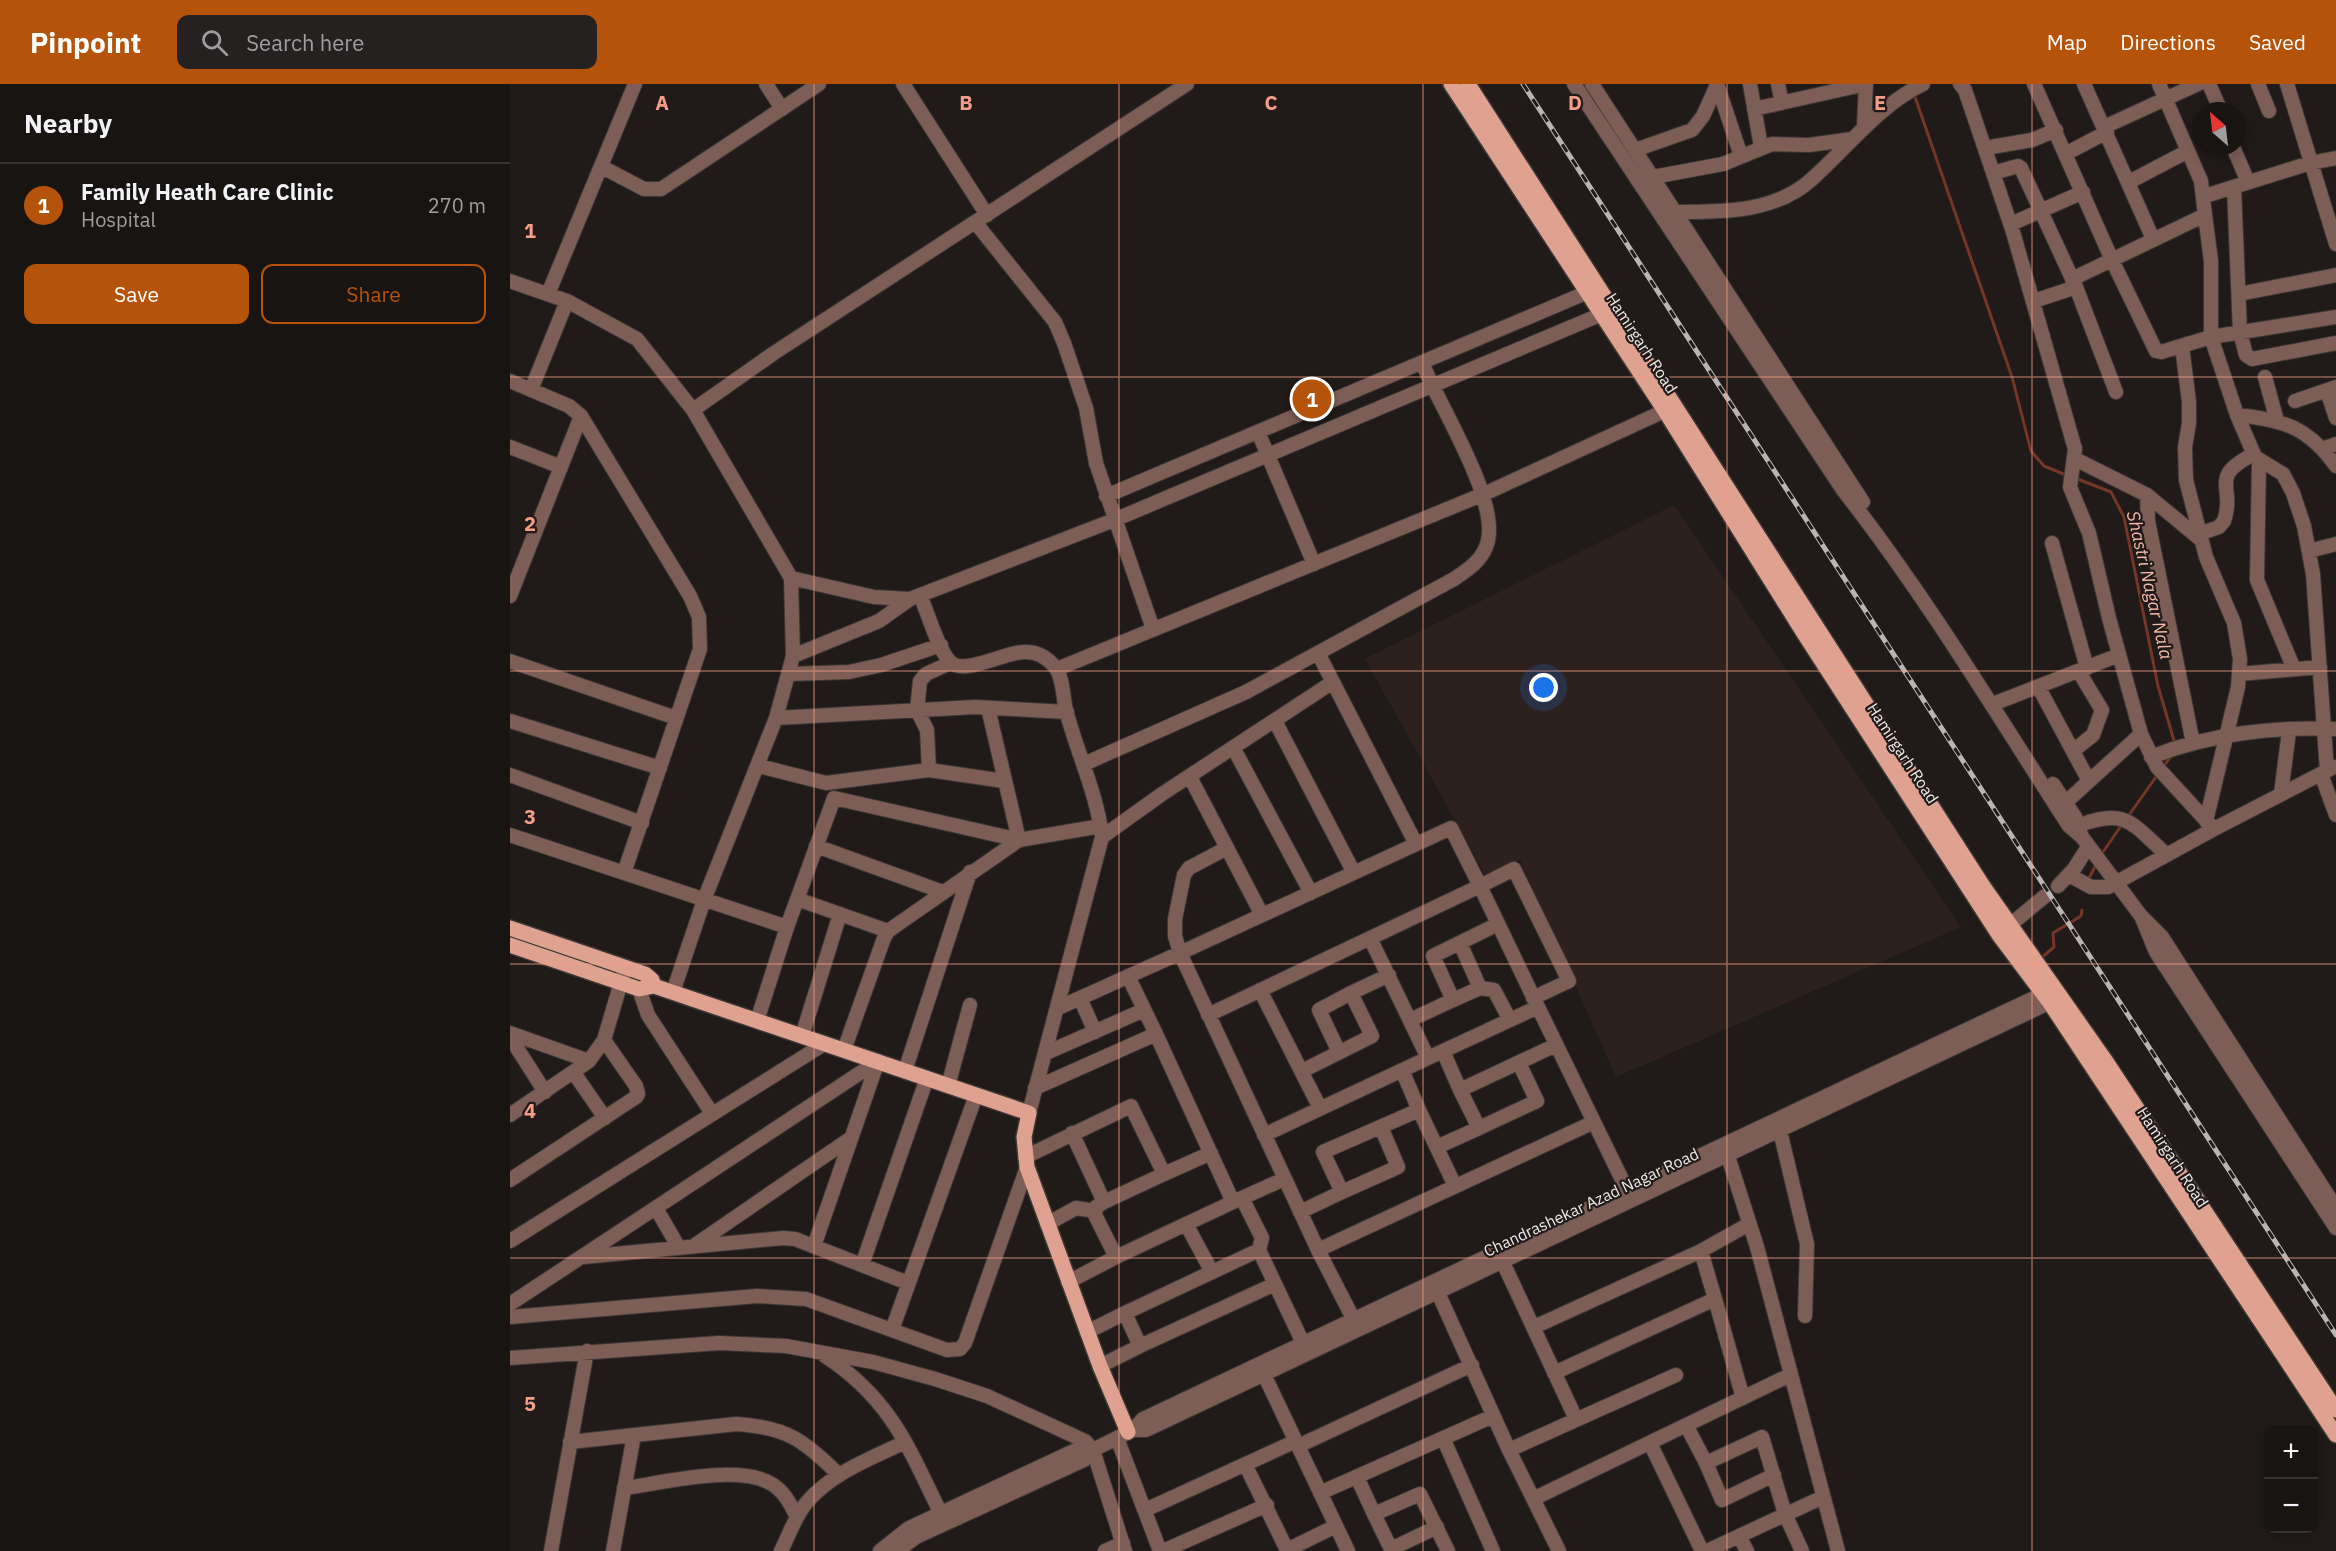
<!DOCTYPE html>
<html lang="en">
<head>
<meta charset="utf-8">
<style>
  :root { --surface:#181412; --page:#252120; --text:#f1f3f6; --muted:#9f9e9f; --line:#363332; --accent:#b45309 }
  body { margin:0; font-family:"IBM Plex Sans",sans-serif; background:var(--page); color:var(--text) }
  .controls { position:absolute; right:18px; bottom:18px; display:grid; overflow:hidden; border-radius:12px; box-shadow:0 3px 15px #0003 }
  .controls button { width:54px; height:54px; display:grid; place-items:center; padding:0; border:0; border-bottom:2px solid var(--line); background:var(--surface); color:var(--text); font:30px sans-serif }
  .compass { position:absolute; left:1682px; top:18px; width:54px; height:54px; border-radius:50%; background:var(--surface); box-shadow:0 3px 15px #0003; rotate:332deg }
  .you { position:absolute; left:1034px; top:604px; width:21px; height:21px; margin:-15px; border:4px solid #fff; border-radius:50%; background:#1a73e8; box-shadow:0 0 0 9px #1a73e833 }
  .badge { display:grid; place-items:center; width:39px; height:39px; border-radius:50%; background:var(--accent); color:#fff; font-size:20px; font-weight:700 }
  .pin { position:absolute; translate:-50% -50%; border:3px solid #fff; box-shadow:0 2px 6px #0006 }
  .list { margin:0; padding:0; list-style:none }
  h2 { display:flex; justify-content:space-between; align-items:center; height:78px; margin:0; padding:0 24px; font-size:26px }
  h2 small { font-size:20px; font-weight:400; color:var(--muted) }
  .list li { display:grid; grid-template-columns:39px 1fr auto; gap:18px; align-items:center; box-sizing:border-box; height:84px; padding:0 24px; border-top:2px solid var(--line) }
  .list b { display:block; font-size:22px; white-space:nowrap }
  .list p { margin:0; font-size:20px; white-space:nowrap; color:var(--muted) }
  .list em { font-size:20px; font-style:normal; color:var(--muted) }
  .actions { display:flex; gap:12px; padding:18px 24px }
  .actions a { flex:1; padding:14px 0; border:2px solid var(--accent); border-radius:12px; text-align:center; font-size:21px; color:var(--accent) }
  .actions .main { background:var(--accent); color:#fff }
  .icon { flex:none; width:33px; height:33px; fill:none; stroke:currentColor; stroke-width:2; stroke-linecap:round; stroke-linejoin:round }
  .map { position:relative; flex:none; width:1826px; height:1467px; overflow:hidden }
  header { display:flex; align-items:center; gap:36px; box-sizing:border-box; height:84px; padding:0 30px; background:var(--accent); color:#fff }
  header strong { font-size:28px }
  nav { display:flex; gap:33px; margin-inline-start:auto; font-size:21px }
  .search { width:420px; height:54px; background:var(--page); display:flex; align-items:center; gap:15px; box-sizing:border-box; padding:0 21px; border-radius:12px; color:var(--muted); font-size:22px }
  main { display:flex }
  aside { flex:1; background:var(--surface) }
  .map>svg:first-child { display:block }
  .built { fill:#2d211e }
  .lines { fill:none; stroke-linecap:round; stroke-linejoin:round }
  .stream { stroke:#743625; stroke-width:3 }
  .minor-casing { stroke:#3d3735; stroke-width:16 }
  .major-casing { stroke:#3d3735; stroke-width:18 }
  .minor { stroke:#7c5e56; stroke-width:14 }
  .major { stroke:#dfa190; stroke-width:15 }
  .rail-casing { stroke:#bab5b4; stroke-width:5 }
  .rail { stroke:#201a18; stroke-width:3; stroke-dasharray:9; stroke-linecap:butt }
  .grid { fill:none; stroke:#f49e87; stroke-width:1.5; stroke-opacity:0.55 }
  .labels { text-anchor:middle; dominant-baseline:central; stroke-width:4.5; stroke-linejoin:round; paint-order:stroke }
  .street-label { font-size:16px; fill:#eee9e8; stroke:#201a18 }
  .water-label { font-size:18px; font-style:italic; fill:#f5baa9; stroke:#201a18 }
  .grid-label { font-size:20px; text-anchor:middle; font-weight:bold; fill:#f49e87; stroke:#201a18; stroke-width:4.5; stroke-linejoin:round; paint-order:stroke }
</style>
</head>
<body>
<header>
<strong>Pinpoint</strong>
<div class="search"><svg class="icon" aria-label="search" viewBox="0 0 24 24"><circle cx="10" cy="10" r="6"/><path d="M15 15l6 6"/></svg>Search here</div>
<nav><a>Map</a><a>Directions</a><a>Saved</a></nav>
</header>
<main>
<aside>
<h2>Nearby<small></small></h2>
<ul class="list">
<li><span class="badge">1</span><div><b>Family Heath Care Clinic</b><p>Hospital</p></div><em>270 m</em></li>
</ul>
<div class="actions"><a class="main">Save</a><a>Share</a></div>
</aside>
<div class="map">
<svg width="1826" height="1467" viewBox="0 0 1826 1467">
  <rect width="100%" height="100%" fill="#201a18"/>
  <path class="built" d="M1164 421 1451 843 1106 993 1010 776 975 790 855 575Z"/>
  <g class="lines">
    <path class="stream" d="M1404 10 1502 293 1521 367 1534 382 1556 391
      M1565 394 1601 408 1614 433 1648 602 1665 660
      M1653 683 1662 671
      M1617 734 1648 690
      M1591 771 1613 739
      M1578 796 1587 779
      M1530 875 1544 863 1543 849 1571 832 1572 826"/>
    <g class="minor-casing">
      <path id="minor" d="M256 0 272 25
        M393 0 477 131
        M1064 0 1333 406C1416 512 1486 629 1559 742L1572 753 1631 832 1652 853 1826 1124
        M1082 0 1353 418
        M1207 0 1231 72
        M1240 0 1251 63
        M1268 0 1272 19
        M1450 0 1455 6 1503 148 1565 365 1560 403 1579 449 1599 534 1631 650 1647 683 1704 745
        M1524 0 1602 176 1646 267 1651 268 1701 253V177L1695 131
        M1574 0 1643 155
        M1699 0 1711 27
        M1748 0 1759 27
        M1777 0 1826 160
        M1244 25 1356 0
        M1354 42 1356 0
        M1594 43 1688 0
        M1723 63 1738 98
        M1475 64 1522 56 1546 46
        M1125 66 1182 46 1193 32 1207 1
        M1557 69 1597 48
        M92 83 134 105H151L309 0
        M1483 89 1508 82 1511 84 1566 203 1606 308
        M1143 93 1213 80 1262 60 1299 61 1342 55
        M1619 98 1678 67
        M1724 103 1730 248 1736 271 1742 275 1826 259
        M1695 112 1800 79 1826 74
        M1159 128C1208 128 1264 130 1302 95 1339 62 1368 22 1413 0
        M465 138 545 238 554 259 576 324 586 379 643 545
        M1501 140 1573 108
        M1562 195 1695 131 1691 97 1649 0
        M0 197 57 217 127 255 183 326 281 494 283 572 266 634 194 816 163 908
        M38 210 125 0
        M1729 210 1826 191
        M1524 217 1566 203
        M1672 262 1679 318V339L1675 363 1676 396 1696 473 1724 539 1730 575 1728 603 1696 737
        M1755 293 1767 337
        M0 297 59 322 71 332 180 512 189 533 190 565 114 789
        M21 306 57 217
        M1817 307 1826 334
        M1785 317 1826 303
        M183 326 264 269 677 0
        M1727 331C1774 336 1798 343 1826 382
        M748 348 804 480
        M0 363 51 383
        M1812 365 1826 360
        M1565 375 1637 411 1689 454
        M1749 377 1747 496 1784 585
        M1637 411 1638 437 1683 659
        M596 412 1078 208
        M1689 450 1709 443 1714 437C1726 401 1697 394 1744 370
        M1542 459 1577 584
        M1799 467 1826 460
        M281 494 364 513 400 515 604 436 1092 230
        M410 511C417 526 430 573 443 580 458 589 494 569 513 568 526 567 537 573 545 583 553 592 553 614 556 626 567 669 587 709 592 753L519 1029
        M0 512 71 332
        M808 569 906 760
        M283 572 369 537 400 515
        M0 577 166 634
        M547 585 974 410 1163 323
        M279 590 339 588 371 581 431 561
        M1729 590 1810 583
        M1529 604 1579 697
        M1488 618 1609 571
        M266 634 465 623 557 628
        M0 637 150 684
        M765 637 844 789
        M724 665 801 809
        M1563 667 1583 651 1592 626 1569 588
        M1641 673C1699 650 1765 642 1826 645
        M574 680 736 608 944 495C957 486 970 478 976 463 994 421 928 321 912 278
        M249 682 316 699 419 686 494 697
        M419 686 417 646 407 626 410 597 416 590 440 579
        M1817 687 1803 490 1794 442 1783 409 1773 390 1745 373 1727 331 1701 253 1826 233
        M1811 690 1826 731
        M0 691 132 739
        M680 693 752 831
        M1543 700 1565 733 1572 753
        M1771 710 1779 647
        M1556 718 1631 650
        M1570 741C1617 723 1623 741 1657 771
        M0 751 277 843
        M592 753 652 710 823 598
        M306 762 433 808
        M1559 791 1581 803H1598L1704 745 1824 683
        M1548 802 1564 785 1578 763
        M287 815 378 847
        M1632 834 1646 868 1826 1144
        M1500 841 1535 812
        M860 854 918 974 1028 923 970 802 1004 785 1059 897 1023 914
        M618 892 646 950
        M970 904 984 906 1000 936
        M129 905 138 931 201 1028
        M750 906 810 1024
        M570 914 585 948
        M943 916 970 904 950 859
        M1028 923 1120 1112
        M548 924 670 869 808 1166 848 1244
        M698 931 970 802 941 744 670 869 665 852V835L674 791 679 784 717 764
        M900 936 943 916 923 872 988 840
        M247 937 277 843 324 714 509 756 478 624
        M0 949 79 977
        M292 952 330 830
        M0 953 35 1008
        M334 966 374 854 378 847 509 756 591 742
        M933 967 950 1006
        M829 968 809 926 841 909
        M536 969 634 926
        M892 986 909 1026
        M395 987 460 788
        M792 987 862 952 841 909 879 891
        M64 989 95 1034
        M438 1002 460 921
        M525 1004 646 950 723 1118 774 1095
        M0 1031 79 977 94 956 114 888
        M969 1044 1027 1017 1009 979
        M1270 1047 1297 1160 1295 1232
        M562 1049 594 1118 654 1090
        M754 1051 918 974
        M927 1063 969 1044 950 1006 1046 961
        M1216 1066 1247 1163 1328 1467
        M515 1073 621 1022 654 1090 701 1069
        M0 1096 126 1013 128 1010 126 1002 94 956
        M832 1108 888 1083 871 1043
        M732 1114 752 1154 749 1166
        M594 1118 586 1123 585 1131 606 1173
        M146 1124 169 1164
        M790 1128 832 1108 813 1068 909 1026 945 1102
        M537 1140 566 1124 585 1127
        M676 1140 702 1188
        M0 1157 314 960
        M185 1161 341 1054
        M304 1162 368 977
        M808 1166 1084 1038
        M990 1172 1066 1335
        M73 1173 273 1154 285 1155 398 1199
        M352 1181 417 994
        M558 1198 606 1173 723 1118
        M765 1200 630 1262 615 1229 749 1166 793 1259
        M924 1200 999 1366 1049 1467
        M1205 1215 1233 1314
        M0 1220 368 977
        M0 1233 247 1212 296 1215 437 1266 450 1265 455 1259 517 1083
        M1024 1243 1191 1167 1239 1140
        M382 1246 466 1011
        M577 1248 615 1229
        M315 1272C384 1317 400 1368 435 1438
        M0 1274 209 1259 276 1262 363 1278 425 1295 477 1312 575 1357 583 1366 615 1467
        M590 1282 630 1262
        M750 1282 838 1467
        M1044 1289 1205 1215 1191 1167
        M1176 1341 1196 1379 1252 1353 1275 1430 1292 1467
        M623 1346H636L1549 914
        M607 1354 650 1467
        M933 1354 983 1467
        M60 1358 226 1340C276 1343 294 1356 328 1390
        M1140 1359 1192 1467
        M788 1362 962 1281
        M999 1366 1166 1291
        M1196 1379 1212 1416 1264 1391
        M735 1380 777 1466 826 1442
        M847 1393 864 1430 910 1410 938 1467
        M114 1404C152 1399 224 1381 258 1398 273 1405 280 1419 287 1433
        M810 1409 983 1332
        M1025 1414 1280 1291
        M635 1426 786 1357
        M864 1430 881 1465 927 1443
        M1229 1452 1237 1467
        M41 1467 77 1267
        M103 1467 124 1351
        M271 1467C279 1451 285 1432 297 1418 323 1388 360 1375 395 1358
        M370 1467 399 1444 568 1365 583 1366
        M387 1467 406 1453 574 1376 583 1366 623 1346 633 1335 1543 905
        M595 1467 613 1459
        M653 1467 757 1421
        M1197 1467 1313 1413"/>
    </g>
    <g class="major-casing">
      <path id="major" d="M941 0 1155 327 1295 551 1489 851 1540 919 1826 1351
        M958 0 1473 802 1595 976 1826 1326
        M0 844 135 890 142 896 144 902
        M0 861 129 905 144 902 519 1029 514 1053 517 1083 590 1282 618 1348"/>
    </g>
    <use href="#minor" class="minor"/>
    <use href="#major" class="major"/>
    <g class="rail-casing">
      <path id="rail" d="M1013 0 1826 1251"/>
    </g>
    <use href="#rail" class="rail"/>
  </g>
  <path class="grid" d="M304 0V1467M609 0V1467M913 0V1467M1217 0V1467M1522 0V1467M0 293H1826M0 587H1826M0 880H1826M0 1174H1826"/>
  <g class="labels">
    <g class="street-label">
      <text transform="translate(1132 259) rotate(57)">Hamirgarh Road</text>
      <text transform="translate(1393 669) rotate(57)">Hamirgarh Road</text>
      <text transform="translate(1663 1073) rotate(57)">Hamirgarh Road</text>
      <text transform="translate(1081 1118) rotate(-25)">Chandrashekar Azad Nagar Road</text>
    </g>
    <g class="water-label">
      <text transform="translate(1640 501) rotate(77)">Shastri Nagar Nala</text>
    </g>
  </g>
  <g class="grid-label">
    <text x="152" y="26">A</text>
    <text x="456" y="26">B</text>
    <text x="761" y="26">C</text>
    <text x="1065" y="26">D</text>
    <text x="1370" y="26">E</text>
    <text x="20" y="154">1</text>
    <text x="20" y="447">2</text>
    <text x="20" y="740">3</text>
    <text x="20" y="1034">4</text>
    <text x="20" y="1327">5</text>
  </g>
</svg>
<div class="controls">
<button>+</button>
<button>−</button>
</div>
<svg class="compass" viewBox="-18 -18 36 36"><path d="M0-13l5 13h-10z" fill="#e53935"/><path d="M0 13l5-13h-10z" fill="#9f9e9f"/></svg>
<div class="you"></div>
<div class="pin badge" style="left:802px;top:315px">1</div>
</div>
</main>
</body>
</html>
